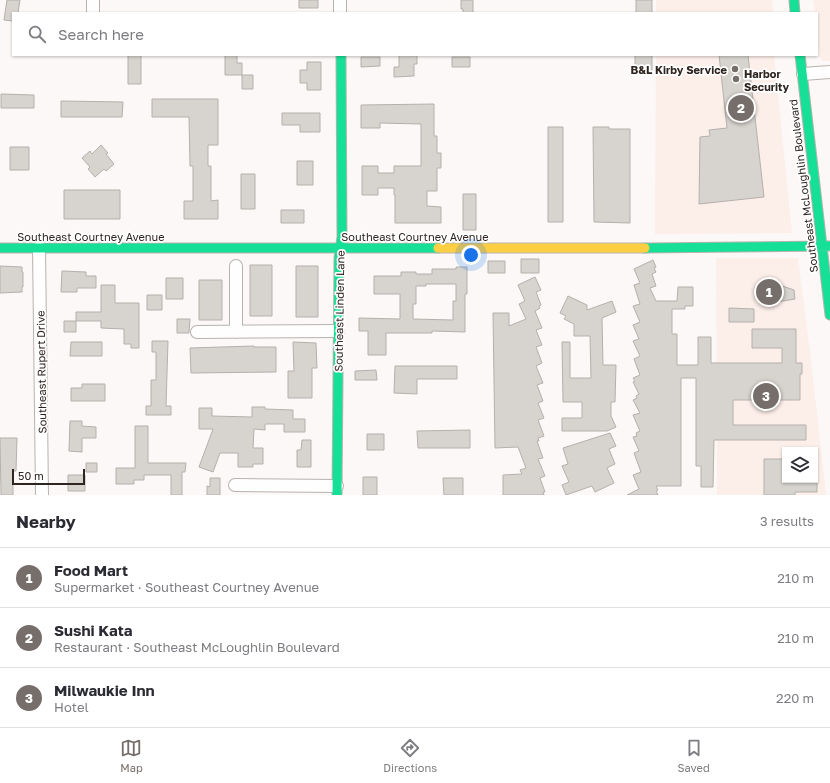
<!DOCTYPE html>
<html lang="en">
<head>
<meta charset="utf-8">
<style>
  :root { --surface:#fff; --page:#f7f7f7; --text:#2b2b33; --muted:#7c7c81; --line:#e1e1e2; --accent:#766e6b }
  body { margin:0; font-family:"Golos Text",sans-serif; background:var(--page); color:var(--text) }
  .controls { position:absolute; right:12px; bottom:12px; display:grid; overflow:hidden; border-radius:0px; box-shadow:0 1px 3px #0004 }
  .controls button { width:36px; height:36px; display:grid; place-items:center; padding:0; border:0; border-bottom:1px solid var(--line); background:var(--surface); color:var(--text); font:20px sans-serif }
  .scale { position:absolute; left:12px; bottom:10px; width:73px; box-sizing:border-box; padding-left:4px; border:2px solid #2e2420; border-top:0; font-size:11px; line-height:14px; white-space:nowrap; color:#2e2420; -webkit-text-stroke:3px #fff; paint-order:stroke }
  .you { position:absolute; left:471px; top:255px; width:14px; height:14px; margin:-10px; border:3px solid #fff; border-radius:50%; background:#1a73e8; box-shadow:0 0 0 6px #1a73e833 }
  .badge { display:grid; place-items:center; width:26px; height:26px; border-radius:50%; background:var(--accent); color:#fff; font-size:13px; font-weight:700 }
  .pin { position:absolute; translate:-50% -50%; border:2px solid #fff; box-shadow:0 1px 4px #0006 }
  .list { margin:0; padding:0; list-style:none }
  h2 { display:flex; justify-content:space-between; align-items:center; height:52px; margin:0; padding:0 16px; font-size:17px }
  h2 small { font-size:13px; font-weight:400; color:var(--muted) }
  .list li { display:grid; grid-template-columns:26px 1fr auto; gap:12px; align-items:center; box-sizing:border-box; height:60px; padding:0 16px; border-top:1px solid var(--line) }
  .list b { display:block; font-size:15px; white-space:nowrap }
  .list p { margin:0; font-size:13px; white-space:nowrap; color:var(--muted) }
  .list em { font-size:13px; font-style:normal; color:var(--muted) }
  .icon { flex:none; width:22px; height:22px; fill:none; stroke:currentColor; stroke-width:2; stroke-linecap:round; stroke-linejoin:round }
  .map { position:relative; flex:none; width:830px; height:495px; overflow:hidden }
  .search { position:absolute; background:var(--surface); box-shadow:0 1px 3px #0004; left:12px; right:12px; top:12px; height:44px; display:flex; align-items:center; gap:10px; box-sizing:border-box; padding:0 14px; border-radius:0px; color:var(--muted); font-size:15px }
  .sheet { height:232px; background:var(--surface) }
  nav { display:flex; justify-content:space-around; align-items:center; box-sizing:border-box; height:56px; border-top:1px solid var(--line); background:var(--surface); font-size:11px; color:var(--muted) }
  nav a { display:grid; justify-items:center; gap:2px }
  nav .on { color:var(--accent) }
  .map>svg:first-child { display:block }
  .built { fill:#fceee9; fill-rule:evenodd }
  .building { fill:#d7d3ce; stroke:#b5b0ac; fill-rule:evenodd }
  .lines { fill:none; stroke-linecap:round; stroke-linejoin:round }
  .street-casing { stroke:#b8b2af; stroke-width:14 }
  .fast-casing { stroke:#b8b2af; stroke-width:11 }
  .slow-casing { stroke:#b8b2af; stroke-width:11 }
  .street { stroke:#fefefe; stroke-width:12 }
  .fast { stroke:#16e098; stroke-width:9 }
  .slow { stroke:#ffcf43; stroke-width:9 }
  .poi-dot { fill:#766e6b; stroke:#fff; stroke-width:1.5 }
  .labels { text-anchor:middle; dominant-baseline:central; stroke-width:3.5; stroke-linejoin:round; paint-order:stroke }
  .poi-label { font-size:11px; font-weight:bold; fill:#2e2420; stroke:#fff; text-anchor:end }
  .street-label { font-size:11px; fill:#2e2420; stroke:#fff }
</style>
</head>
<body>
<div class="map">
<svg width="830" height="495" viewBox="0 0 830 495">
  <rect width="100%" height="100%" fill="#fbf8f7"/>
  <path class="built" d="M656 0H772L773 13H656Z
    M813 0H830V61H823L819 56 817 34V13H815Z
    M656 55H774L792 233 655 234Z
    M716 258H798L810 351 826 495H717ZM785 450H815V480H785Z"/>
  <path class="building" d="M7 0H20L18 13H13V21L4 20Z
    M299 0H318V8H299Z
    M461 0H473V13H463V9H461Z
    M636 0H652V13H636Z
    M128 55H141V84H128Z
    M225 55H237V63H242V75H225Z
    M399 55H417V64H414V76L394 77V67H399Z
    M635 55H652V74H635Z
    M719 55H748L764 197 699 204 700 137 710 136 709 130 727 128Z
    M361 57H380V66L361 67Z
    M452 57H470V67H452Z
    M307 62H321V90H307V83H300V70H307Z
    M242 75H253V89H242Z
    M1 94 34 95V108H1Z
    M152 99H218V145H208V166H211V201L218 200V219H184V201H193V166H190L189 117H152Z
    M61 101 123 102 122 117H61Z
    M434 104V136H437V153H441V168H437V191H427V206L441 207V223H395V195H394V188H378V195H362V166H378V173H394V166H421V124L380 123V128H361V105Z
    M282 113H320V132H300V125H282Z
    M548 127H563V222H548Z
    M593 127H609V129H630V223L594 222Z
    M101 145 108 153 106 154 114 164 106 171 104 169 95 177 88 169 90 167 82 158 90 151 92 154Z
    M10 147H29V170H10Z
    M297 161H313V185H297Z
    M241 174H255V209H241Z
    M64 190H120V219H64Z
    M463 194H476V230H463Z
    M281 210H304V223H281Z
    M521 259H539V273H521Z
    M653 260 656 267 654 268 656 272 652 274 656 286 650 288 656 301H677L678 287H693V306H685V309H672V334H677V365H698V337H711V363H782V348H752V329H796V363H802V374H800V400H733V425H806V440H714L713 487H701V466H696V378H681V486H656L658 490 656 491 658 495H627L639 489 633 475 641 472 634 453 639 451 633 437 637 436 636 433 640 431 633 415 640 413 633 400 637 398 636 396 639 394 633 382 635 381 633 378 640 375 634 359 640 356 633 341 639 339 633 325 640 322 633 306 640 304 634 285 640 283 634 269Z
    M488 261H505V273H488Z
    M250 265H272V316H250Z
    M0 266 22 267V272H23V287H22V292L0 293Z
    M296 266H318V317H296Z
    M456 267H467V294H465V332L432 331V333H386V355H368V331H359V318L400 319V294H374V276H401V272H416V274H432V269H456ZM426 284H456V301H453V320L413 319V304H416V286H426Z
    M62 271 86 272V276H96V288H77V292H61Z
    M535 277 541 290 536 292 541 305 539 306 540 308 535 311 542 328 536 330 542 345 536 347 542 363 536 366 543 383 537 385 543 401 538 403 544 418 538 420 544 436 538 438 539 441H537L543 458 538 459 545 476 540 478 545 492H543L544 495H503V475L522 474 520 470 526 468 518 447 495 448 493 313H509V326L526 319 519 304 525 301 518 285Z
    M166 278H183V299H166Z
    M199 280H222V320H199Z
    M774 283 794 290 795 299 765 304 763 284Z
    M101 285H115V303H139V348H131V344H124V329L101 328V321H76V312H101Z
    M147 295H162V310H147Z
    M568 296 587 305V310L612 301 616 312 602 318 603 365H616L615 402H611V416L616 427 607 431H562V418H582V402H563L562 342H570V378H591L590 336H574V324L564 319 566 316 560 313Z
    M729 308 754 309V322H729Z
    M177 319H190L189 333H177Z
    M64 321H76V332H64Z
    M152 341H168L166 406H171V415H146V406H151V380H156V352H152Z
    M71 342H102V356H70Z
    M293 342 316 343 317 368H312V398H288V371H294Z
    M254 346V347H276V372L191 373 190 348Z
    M395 366H457V379H417V394L394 393Z
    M376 370 377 380H355V371Z
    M82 384H105V401H71V388H82Z
    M252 407H265V409L293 410V419H305V432H284V424H265V430L254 429 253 448H263V464H253V467H238V453H220L213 472 199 467 213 429H199V408H212V416L252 417Z
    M70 421H82V426L96 427V438H82V452L69 451Z
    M135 426H148V463H186L185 472H182V495H171V475H144V480H134V484H116V468H135Z
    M470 430V448H418L417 431Z
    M610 433 616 446 609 449 615 464 607 468 614 483 595 492 592 486 566 495 562 485 569 482 562 466 568 464 563 448Z
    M367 434H384V450H367Z
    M0 438H17L16 471H13V495H1Z
    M302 440H311V467H297V450H301Z
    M764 459H785V480H817V492H795V495H764Z
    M86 463H97V472H86Z
    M68 475H85V491H68Z
    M363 477H377V495H363Z
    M210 478H220V495H207V486L210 487Z
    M443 478H463V495H444Z"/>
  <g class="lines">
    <g class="street-casing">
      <path id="street" d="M340 0V13
        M93 13V0
        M803 74 830 72
        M39 248 42 495
        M197 332 338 331
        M236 332V266
        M235 485 337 486"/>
    </g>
    <g class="fast-casing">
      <path id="fast" d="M794 0 795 13
        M800 55 830 315
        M0 248H438
        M645 248 830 246
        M337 495 339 258 342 237 341 55"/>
    </g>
    <g class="slow-casing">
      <path id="slow" d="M438 248H645"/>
    </g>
    <use href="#street" class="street"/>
    <use href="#fast" class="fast"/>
    <use href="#slow" class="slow"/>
  </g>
  <g class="poi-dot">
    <circle cx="735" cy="69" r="4"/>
    <circle cx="736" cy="79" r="4"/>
  </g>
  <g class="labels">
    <g class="poi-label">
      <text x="727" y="69">B&amp;L Kirby Service</text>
      <text x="744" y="73" text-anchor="start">Harbor<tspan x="744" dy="13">Security</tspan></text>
    </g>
    <g class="street-label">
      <text transform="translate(803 186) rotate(-97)">Southeast McLoughlin Boulevard</text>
      <text x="91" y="236">Southeast Courtney Avenue</text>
      <text x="415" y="236">Southeast Courtney Avenue</text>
      <text transform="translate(339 311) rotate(-89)">Southeast Linden Lane</text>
      <text transform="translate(41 372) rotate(-91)">Southeast Rupert Drive</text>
    </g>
  </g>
</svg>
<div class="controls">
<button><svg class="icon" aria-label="layers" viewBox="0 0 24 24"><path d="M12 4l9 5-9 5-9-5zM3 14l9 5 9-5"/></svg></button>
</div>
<div class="scale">50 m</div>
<div class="you"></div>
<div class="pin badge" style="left:769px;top:292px">1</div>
<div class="pin badge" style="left:741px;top:108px">2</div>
<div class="pin badge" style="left:766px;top:396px">3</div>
<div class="search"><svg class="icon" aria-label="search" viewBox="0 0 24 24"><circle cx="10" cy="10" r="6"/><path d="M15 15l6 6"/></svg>Search here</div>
</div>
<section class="sheet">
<h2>Nearby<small>3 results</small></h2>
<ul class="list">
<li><span class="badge">1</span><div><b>Food Mart</b><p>Supermarket · Southeast Courtney Avenue</p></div><em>210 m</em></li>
<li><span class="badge">2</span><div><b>Sushi Kata</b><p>Restaurant · Southeast McLoughlin Boulevard</p></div><em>210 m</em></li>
<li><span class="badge">3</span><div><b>Milwaukie Inn</b><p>Hotel</p></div><em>220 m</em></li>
</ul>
</section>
<nav>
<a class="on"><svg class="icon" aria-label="map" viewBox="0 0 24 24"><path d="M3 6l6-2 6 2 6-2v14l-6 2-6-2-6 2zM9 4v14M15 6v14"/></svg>Map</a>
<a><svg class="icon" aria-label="directions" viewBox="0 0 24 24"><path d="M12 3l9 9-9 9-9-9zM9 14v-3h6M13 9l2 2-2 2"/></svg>Directions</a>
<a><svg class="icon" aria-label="saved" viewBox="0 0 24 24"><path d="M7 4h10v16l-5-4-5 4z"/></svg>Saved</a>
</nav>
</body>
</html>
